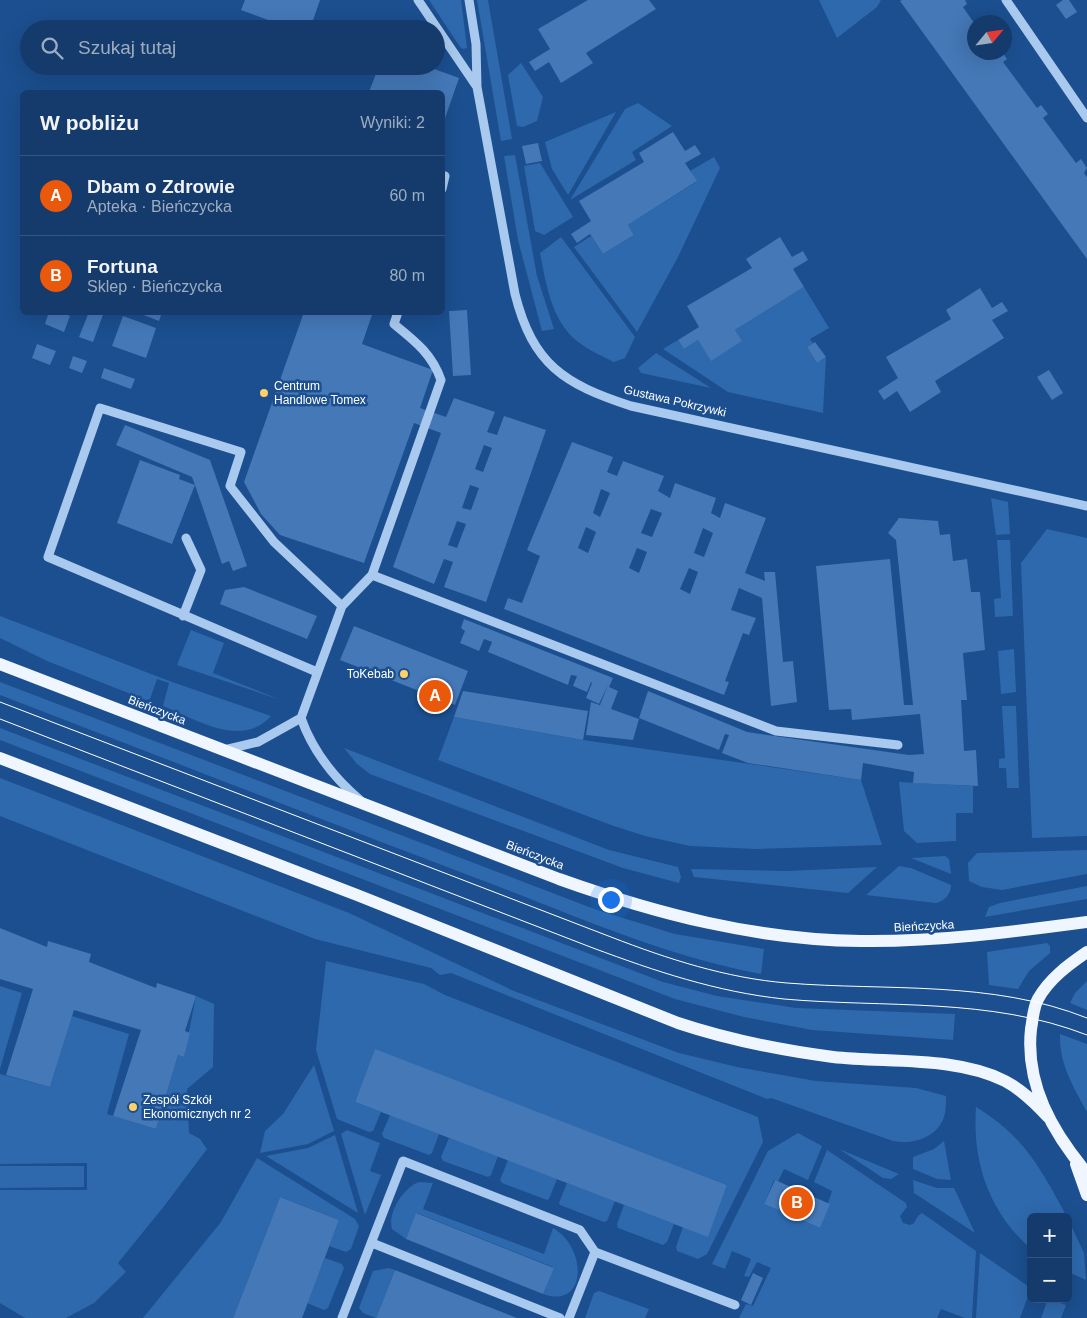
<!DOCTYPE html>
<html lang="pl">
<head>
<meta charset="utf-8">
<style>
  :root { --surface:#143b6b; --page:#1d4271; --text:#f1f3f6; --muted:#9dadc1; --line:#33557e; --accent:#ea580c }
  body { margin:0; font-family:Arial,sans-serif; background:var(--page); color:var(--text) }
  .controls { position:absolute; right:15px; bottom:15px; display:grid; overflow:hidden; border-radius:8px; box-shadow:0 5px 20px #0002 }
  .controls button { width:45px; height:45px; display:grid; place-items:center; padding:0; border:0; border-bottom:1px solid var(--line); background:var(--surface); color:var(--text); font:25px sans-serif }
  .compass { position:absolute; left:967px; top:15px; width:45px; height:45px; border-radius:50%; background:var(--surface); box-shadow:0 5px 20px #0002; rotate:61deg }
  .you { position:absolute; left:610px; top:899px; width:18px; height:18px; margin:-12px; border:4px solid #fff; border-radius:50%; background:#1a73e8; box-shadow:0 0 0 8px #1a73e833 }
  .badge { display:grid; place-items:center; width:32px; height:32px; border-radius:50%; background:var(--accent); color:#fff; font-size:16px; font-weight:700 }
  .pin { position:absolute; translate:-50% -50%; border:2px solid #fff; box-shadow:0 1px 5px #0006 }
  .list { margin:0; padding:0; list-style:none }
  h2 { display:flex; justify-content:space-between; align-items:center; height:65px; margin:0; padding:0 20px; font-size:21px }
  h2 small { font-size:16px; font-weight:400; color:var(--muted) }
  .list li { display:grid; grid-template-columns:32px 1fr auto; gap:15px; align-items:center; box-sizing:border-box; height:80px; padding:0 20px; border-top:1px solid var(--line) }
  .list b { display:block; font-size:19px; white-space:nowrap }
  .list p { margin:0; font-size:16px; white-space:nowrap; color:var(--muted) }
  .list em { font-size:16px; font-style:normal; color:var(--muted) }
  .icon { flex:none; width:28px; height:28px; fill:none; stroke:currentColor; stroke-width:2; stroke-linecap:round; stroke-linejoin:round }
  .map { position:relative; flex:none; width:1087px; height:1318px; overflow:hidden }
  .search { position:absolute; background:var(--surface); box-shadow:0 5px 20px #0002; left:20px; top:20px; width:425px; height:55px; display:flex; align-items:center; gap:12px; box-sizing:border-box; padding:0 18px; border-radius:28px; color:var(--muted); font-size:19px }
  .panel { position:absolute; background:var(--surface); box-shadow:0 5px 20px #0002; left:20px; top:90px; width:425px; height:225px; border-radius:8px }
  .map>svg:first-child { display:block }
  .green { fill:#2e69ad }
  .building { fill:#4478b7; fill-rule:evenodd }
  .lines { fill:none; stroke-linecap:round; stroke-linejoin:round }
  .minor { stroke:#a9c9ee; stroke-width:9 }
  .major { stroke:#f0f6ff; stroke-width:12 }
  .tram { stroke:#fff; stroke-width:1 }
  .poi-dot { fill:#ffd166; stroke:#1b4f8f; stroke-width:2 }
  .labels { text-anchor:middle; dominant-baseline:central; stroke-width:5; stroke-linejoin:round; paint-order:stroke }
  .poi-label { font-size:12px; fill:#fff; stroke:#1b4f8f; text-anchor:start }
  .street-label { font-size:12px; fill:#fff; stroke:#1b4f8f }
</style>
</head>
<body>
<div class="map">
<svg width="1087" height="1318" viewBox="0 0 1087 1318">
  <rect width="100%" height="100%" fill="#1b4f8f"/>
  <path class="green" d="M429 0H461L467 48 463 49 460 47Z
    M477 0H488L512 139 501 141Z
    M819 0H881L877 7 837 38Z
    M521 63 543 97 537 121 523 127 517 126 508 75Z
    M638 103 672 126 632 152 636 160 570 200 625 109Z
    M616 112 568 195 552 169 545 142Z
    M515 155 537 276 554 329 542 331 518 240 504 156Z
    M714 157 720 168 678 257 637 332 574 247 591 236 603 254 634 235 628 225 696 182 690 171Z
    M540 163 573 217 544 235 535 231 524 166Z
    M561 237 635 337 625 358 614 362C602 356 588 350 577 341 551 320 546 283 540 253Z
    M804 287 829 328 810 339 813 343 807 347 817 363 826 357 823 413 728 392 663 349 678 340 684 349 698 340 711 360 741 341 735 330Z
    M656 353 711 388 641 373 638 368Z
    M991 498 1008 502 1010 534 996 535Z
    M1047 529 1087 538V836L1032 838 1021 563Z
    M997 540H1010L1013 616 995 617 994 599 1001 598Z
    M0 616 172 682 271 716C242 749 195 719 163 706L169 683 157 679 150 699 146 700 47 661 0 638Z
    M191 630 224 643 213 673 281 700 177 665Z
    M1014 649 1016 692 1001 694 998 651Z
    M0 682 597 910 675 934 764 949 761 974C663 956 569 913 476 878 317 818 159 756 0 695Z
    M1002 706H1016L1019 788H1007L1006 768H999V759L1005 758Z
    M454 717 583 740 861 780 882 845 756 849 690 846 645 836 611 825 438 760Z
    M0 728 663 982 717 996 796 1008 955 1014 953 1040 812 1030 744 1017 675 999 0 740Z
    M344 748 609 850 678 867 681 877 679 883 623 868 370 774 357 764Z
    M0 778 349 913 514 991 679 1053 737 1067 816 1081 916 1088 946 1096C946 1103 946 1111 944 1117 937 1138 912 1145 893 1141L771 1098 767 1099 451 973 440 975 431 968 315 939 0 816Z
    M899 782 973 786V813H956V841L917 843 904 831Z
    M1087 850V874L1002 890 982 887 969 881 968 863 977 853Z
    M945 856 949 859 951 874 911 858Z
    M899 866 911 868 951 885C951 894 945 901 936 903L866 895Z
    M877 867 848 893 694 877 691 869 787 871Z
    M1087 886V899L985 917 989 907 1000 903Z
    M1047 943 1050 946V953L1029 971 1018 989 989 985 987 952Z
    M326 961 424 984 445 995 758 1117 763 1142 707 1254 698 1259 677 1251 676 1247 683 1227 708 1236 727 1185 375 1050 355 1102 381 1112 373 1131 369 1132 337 1119 316 1050Z
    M1087 981V1010L1070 1003 1075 993Z
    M0 986 22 993 0 1069Z
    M196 996 214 1004 213 1067 187 1089 189 1133 200 1139 207 1149 165 1205 118 1263 126 1272 94 1303 66 1318H25L0 1303V1190H87V1163L0 1164V1074L50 1087 72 1016 129 1034 107 1114 156 1129 178 1055 184 1057Z
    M1060 1034 1087 1044V1112C1073 1086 1059 1064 1060 1034Z
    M314 1065 334 1131 308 1144 260 1153 265 1131 283 1114Z
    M976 1107C1025 1137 1040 1168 1067 1217H1031V1249C989 1212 972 1162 976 1107Z
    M390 1115 439 1134 432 1153 429 1155 384 1138 382 1134Z
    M347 1130 380 1143 370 1171 381 1175 365 1215 341 1134Z
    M798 1133 822 1146 808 1180 784 1169 778 1182 774 1180 764 1204 820 1228 832 1191 814 1182 827 1150 906 1203 907 1207 900 1216 903 1223 910 1225 914 1223 918 1216 922 1213 976 1251 972 1318H965L941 1309 937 1318H739L746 1304 753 1306 771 1268 757 1262 749 1277 744 1276 751 1259 732 1251 725 1269 712 1264 768 1151Z
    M335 1135 358 1213 266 1156 308 1148Z
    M449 1138 498 1156 491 1175 488 1177 443 1161 441 1157Z
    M944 1141 951 1180 937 1179 913 1169V1157L934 1149Z
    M839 1149 899 1174 891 1179 883 1178Z
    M257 1158 355 1219 359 1226 351 1249 346 1252 329 1246 339 1220 280 1197 233 1318H143L221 1222Z
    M508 1160 557 1179 549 1199 547 1200 502 1183 500 1180Z
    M0 1166H84V1187L0 1188Z
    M913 1180 937 1188H954L975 1233 914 1193Z
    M419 1182 433 1183 423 1209 544 1254 553 1228C588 1248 587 1310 543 1294L553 1267 417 1213 406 1239 392 1229C387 1213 404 1187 419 1182Z
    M567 1183 615 1201 607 1221 604 1222 560 1205 559 1203Z
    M624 1205 674 1224 667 1242 663 1245 618 1228 617 1224Z
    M1068 1219 1084 1253 1086 1280 1068 1272Z
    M980 1253 1031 1288 1020 1318H976Z
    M325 1258 342 1264 344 1268 328 1308 324 1310 307 1303Z
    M389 1268 395 1270 376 1318 363 1313 359 1308 373 1271Z
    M599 1291 649 1309 645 1318H585L594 1293Z
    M1048 1299 1066 1305 1061 1318H1041Z"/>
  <path class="building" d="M245 0H320L310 29H292L241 10Z
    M588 0H649L656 9 586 53 593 63 561 83 549 62 535 71 529 62 550 49 538 29Z
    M902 0H965L967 4 963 7 974 23V52H1002L1007 59 1003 62 1037 108 1041 105 1048 114 1043 118 1076 163 1081 159 1087 168 1084 173 1087 177V259L900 1Z
    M1063 0H1069L1077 12 1066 19 1056 5Z
    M379 66 405 73 407 66H426L459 78 443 124 442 92H369Z
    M673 132 685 151 695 145 701 154 685 163 697 181 628 225 634 235 603 254 590 234 577 243 571 234 591 221 579 201 644 162 639 153Z
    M538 143 542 161 526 164 522 146Z
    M780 237 792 257 803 251 808 260 793 269 804 287 735 330 742 341 711 361 698 340 684 349 678 340 699 327 687 306 752 268 746 259Z
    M980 288 992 308 1002 302 1008 311 992 320 1004 338 935 381 941 392 910 412 897 391 884 400 878 391 898 378 886 357 951 319 946 310Z
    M467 310 471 375 453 376 449 311Z
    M49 312H60L70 316 64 332 45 324Z
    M89 312H104L93 342 79 337Z
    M136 312H162L159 321Z
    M304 312H373L362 344 433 370 420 408 446 417 454 398 495 412 487 432 497 435 504 416 546 430 486 602 444 587 453 562 444 559 434 584 393 567 441 433 414 423 364 563 280 535 261 514 244 482ZM484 445 492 448 483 472 475 469ZM470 485 479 488 471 510 462 508ZM457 521 466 524 457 548 448 545Z
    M123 316 156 328 146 358 112 346Z
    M815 342 826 357 817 363 807 347Z
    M37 344 56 351 50 365 32 358Z
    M73 356 87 361 82 373 69 368Z
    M104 368 135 379 131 389 101 378Z
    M1049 370 1063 393 1052 400 1037 377Z
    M125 425 210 460 247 566 233 571 229 561 222 564 195 485 172 544 117 523 140 460 180 475 179 479 195 485 192 477 116 445Z
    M572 442 613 457 607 472 617 476 623 461 664 476 658 491 670 498 675 483 716 498 711 513 720 518 725 503 766 518 745 573 765 581 764 572H775L783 662 793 661 797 702 771 706 762 598 739 588 731 610 756 618 749 635 743 633 725 681 729 682 724 695 504 609 508 598 522 603 540 556 527 550ZM601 489 610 493 600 517 593 513ZM651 509 662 513 652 537 641 533ZM586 527 596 532 588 553 578 548ZM703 528 713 533 704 557 694 553ZM637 548 647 552 639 573 629 568ZM689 568 698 572 690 594 680 589Z
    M899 518 938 521 940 535 950 534 953 561 967 559 971 592H980L985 650 963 653 967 700H961L964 751 976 750 978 786 913 783 914 772 863 763 861 780 748 763 722 753 729 735 725 734 719 750 639 718 648 691 747 732 909 755 924 754 920 714 852 720 851 709 829 710 816 566 890 559 904 705H913L896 540 888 533Z
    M244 587 317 616 307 639 220 604 225 590Z
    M464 619 613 678 609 687 618 691 611 709 639 719 633 740 586 735 591 702 608 708 600 705 608 685 599 704 586 698 592 683 591 682 587 692 573 686 577 676 571 675 568 685 488 652 492 642 484 639 479 651 460 643 465 631 461 628Z
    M354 626 468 671 455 705 340 660Z
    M463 691 588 711 583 740 454 717Z
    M0 928 47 947 48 941 91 954 89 962 156 988 157 983 196 996 185 1031 190 1033 184 1057 178 1055 156 1129 113 1116 141 1030 74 1010 50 1087 6 1075 33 989 0 979Z
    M375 1049 727 1185 708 1237 355 1102Z
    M775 1180 830 1204 820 1228 764 1204Z
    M280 1197 339 1220 327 1252 302 1318H233Z
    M416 1213 554 1268 543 1294 406 1239Z
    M395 1270 517 1318H376Z
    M753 1273 763 1278 751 1305 741 1300Z"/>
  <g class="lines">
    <path class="minor" d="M418 0 477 87
      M469 0 476 44 477 87 515 294C533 365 564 384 631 406L1087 506
      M1006 0 1087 118
      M442 189 445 176
      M372 575 776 731 898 745
      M183 616 201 570 186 538
      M317 672 48 557 100 408 241 452 230 486 274 542 342 606
      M224 750 258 742 301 718
      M360 800C333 777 313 752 301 718L342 606 372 575 441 380C432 354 415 341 394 324L398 312
      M372 1243 560 1318
      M342 1318 403 1161 580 1230 595 1252 735 1305
      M569 1318 595 1252"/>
    <path class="major" d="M0 664 559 879C657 914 757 940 861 941 937 942 1012 932 1087 922
      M0 758 357 895 678 1023C729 1040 780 1050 833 1057 887 1063 956 1056 1005 1081 1022 1090 1035 1103 1048 1117
      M1087 952C1068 965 1049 979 1038 999 1033 1008 1033 1019 1031 1029 1025 1084 1052 1132 1087 1173
      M1076 1164 1087 1195"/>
    <path class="tram" d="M0 702 611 937C668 959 726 978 787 983 887 991 992 980 1087 1018
      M0 719 593 948C655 971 717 992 784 999 885 1008 990 997 1087 1035"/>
  </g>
  <g class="poi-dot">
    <circle cx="264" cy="393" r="5"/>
    <circle cx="404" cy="674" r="5"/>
    <circle cx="133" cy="1107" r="5"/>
  </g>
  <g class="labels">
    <g class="poi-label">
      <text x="274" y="386">Centrum<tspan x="274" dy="14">Handlowe Tomex</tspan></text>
      <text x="394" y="674" text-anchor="end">ToKebab</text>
      <text x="143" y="1100">Zespół Szkół<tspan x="143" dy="14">Ekonomicznych nr 2</tspan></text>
    </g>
    <g class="street-label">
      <text transform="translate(675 401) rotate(13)">Gustawa Pokrzywki</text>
      <text transform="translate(157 710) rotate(21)">Bieńczycka</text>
      <text transform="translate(535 855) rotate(21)">Bieńczycka</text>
      <text transform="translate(924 926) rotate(-3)">Bieńczycka</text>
    </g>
  </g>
</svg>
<div class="controls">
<button>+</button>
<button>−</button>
</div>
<svg class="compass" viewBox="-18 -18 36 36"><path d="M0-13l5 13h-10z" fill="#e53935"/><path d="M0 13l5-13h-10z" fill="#9dadc1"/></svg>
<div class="you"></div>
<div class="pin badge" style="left:435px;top:696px">A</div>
<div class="pin badge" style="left:797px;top:1203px">B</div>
<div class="search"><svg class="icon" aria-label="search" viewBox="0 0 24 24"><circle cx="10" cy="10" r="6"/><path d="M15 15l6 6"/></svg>Szukaj tutaj</div>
<section class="panel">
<h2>W pobliżu<small>Wyniki: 2</small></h2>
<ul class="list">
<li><span class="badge">A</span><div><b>Dbam o Zdrowie</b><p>Apteka · Bieńczycka</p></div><em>60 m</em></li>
<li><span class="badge">B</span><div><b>Fortuna</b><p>Sklep · Bieńczycka</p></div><em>80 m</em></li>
</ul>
</section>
</div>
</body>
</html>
